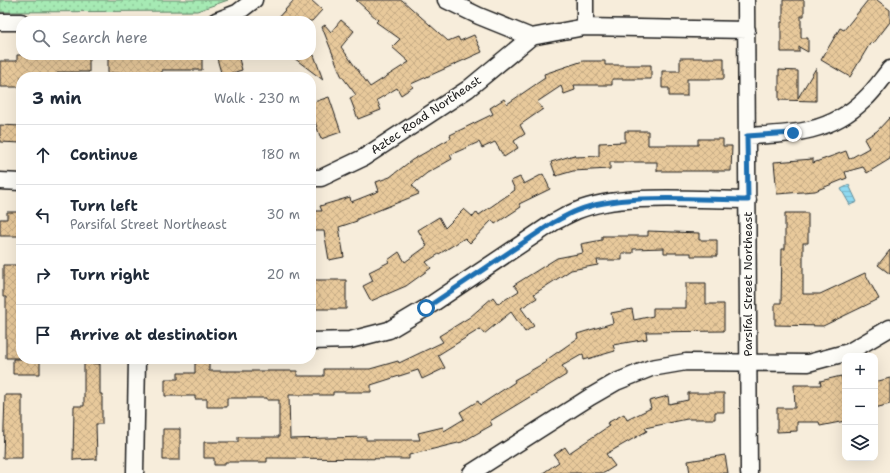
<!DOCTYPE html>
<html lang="en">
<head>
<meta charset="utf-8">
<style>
  :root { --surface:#fff; --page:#f6f6f7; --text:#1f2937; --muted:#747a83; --line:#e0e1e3 }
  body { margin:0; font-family:"Shantell Sans",sans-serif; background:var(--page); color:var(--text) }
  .controls { position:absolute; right:12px; bottom:12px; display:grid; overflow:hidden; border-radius:8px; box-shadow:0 4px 16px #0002 }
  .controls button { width:36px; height:36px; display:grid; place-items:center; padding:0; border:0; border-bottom:1px solid var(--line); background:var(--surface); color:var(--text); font:20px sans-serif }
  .stop { position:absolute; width:12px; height:12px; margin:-9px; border:3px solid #1f6fb2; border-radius:50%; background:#fff }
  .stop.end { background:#1f6fb2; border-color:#fff; box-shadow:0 1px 4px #0008 }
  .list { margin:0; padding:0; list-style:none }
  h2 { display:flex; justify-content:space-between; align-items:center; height:52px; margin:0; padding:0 16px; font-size:17px }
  h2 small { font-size:13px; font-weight:400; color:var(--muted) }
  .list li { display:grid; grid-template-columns:26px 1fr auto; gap:12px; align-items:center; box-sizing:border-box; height:60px; padding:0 16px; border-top:1px solid var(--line) }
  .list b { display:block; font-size:15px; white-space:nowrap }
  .list p { margin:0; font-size:13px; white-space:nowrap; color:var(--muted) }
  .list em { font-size:13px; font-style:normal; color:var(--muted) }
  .icon { flex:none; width:22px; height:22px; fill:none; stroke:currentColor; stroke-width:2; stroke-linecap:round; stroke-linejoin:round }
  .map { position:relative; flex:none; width:890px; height:473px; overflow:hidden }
  .search { position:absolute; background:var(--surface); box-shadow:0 4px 16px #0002; left:16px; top:16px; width:300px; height:44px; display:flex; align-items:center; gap:10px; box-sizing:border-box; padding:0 14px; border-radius:16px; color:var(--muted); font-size:15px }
  .panel { position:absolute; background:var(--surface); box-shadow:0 4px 16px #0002; left:16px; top:72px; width:300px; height:292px; border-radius:16px }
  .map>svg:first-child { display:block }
  .park { fill:url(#park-dots); stroke:#618368 }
  .water { fill:url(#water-rules); stroke:#618d9b }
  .building { fill:url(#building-cross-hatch); stroke:#1c1c1c }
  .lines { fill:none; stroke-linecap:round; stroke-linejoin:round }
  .minor-casing { stroke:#1c1c1c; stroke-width:19 }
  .minor { stroke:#fdfcf7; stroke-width:16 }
  .route { stroke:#1f6fb2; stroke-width:5 }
  .labels { text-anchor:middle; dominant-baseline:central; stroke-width:3; stroke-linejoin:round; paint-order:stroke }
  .street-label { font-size:12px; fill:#1c1c1c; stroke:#fdfcf7 }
</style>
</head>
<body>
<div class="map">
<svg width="890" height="473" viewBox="0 0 890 473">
  <defs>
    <pattern id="park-dots" width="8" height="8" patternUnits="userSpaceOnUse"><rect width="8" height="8" fill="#a6eab4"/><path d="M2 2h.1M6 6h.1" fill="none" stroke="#8ec89a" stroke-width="1.8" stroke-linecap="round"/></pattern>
    <pattern id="water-rules" width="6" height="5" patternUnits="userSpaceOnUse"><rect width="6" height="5" fill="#8fd9f0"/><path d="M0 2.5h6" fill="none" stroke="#7bbacd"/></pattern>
    <pattern id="building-cross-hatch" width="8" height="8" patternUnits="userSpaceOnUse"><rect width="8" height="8" fill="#e8c99b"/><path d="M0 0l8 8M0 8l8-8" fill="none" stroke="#c6ac85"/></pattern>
  </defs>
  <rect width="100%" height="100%" fill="#f7eddb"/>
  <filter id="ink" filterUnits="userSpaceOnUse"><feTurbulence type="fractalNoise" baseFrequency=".025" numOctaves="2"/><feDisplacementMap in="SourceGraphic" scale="8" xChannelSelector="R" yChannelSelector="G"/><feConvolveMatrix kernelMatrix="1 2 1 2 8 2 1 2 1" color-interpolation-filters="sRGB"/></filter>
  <g filter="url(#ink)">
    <path class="park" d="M0 0H228L197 11 0 12Z"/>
    <path class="water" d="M849 185 857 202 850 205 841 189Z"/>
    <path class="building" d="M294 0H311L322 10 312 21H275Z
      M356 0H402L448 41 458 37 460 41 474 35 482 52 411 84 413 87 401 95 397 88 377 100 381 110 358 119 350 98 356 95 341 75 322 27 325 25 331 32 341 20 354 31 341 47 370 87 409 62 392 47 400 39 376 22 378 20Z
      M783 0H804V16H801V38H808V52L799 47V52H781V22H783Z
      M868 0H877L890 10V22L873 44 871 42 850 77 821 60 840 28 844 30Z
      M17 55H89V72H58V76H25L21 77 20 87H0V61H17Z
      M108 55H202V70H162V77H138V73H108Z
      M216 55H238L242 70 222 76Z
      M290 55H314L323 80Z
      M680 58H724V79H687V96H669V88H662V71H680Z
      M583 61H605V65H651V79H612V85H574L575 90 564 94 561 86 537 102 543 109 520 125 525 134 514 141 518 148 504 157 495 142 482 148 479 142 450 155 452 159 427 173 412 185 419 194 357 219V221L339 227 344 257 329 260 324 231H311V211H322L320 206 350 197 351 202 379 191 376 182 390 177 412 160 451 138 450 135 493 114 490 108 504 99 507 104 545 78 544 74Z
      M816 68V101L779 100V70L798 71V98Z
      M329 97 341 132 321 139 311 111V103Z
      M890 117V159L867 173 863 167 845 172 847 178 815 191 777 194 774 162 813 159V163L846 151 849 159 869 148 864 139 877 131Z
      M0 125 21 126V143L0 142Z
      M625 131H648V145H698V139H723V146H732L731 171H657V162H610V169L573 171 556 176 551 162 574 155 575 157 599 156V143L625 142Z
      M543 174 550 189 519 204 521 207 495 224 492 220 470 243 465 238 426 262 431 268 406 286 371 301 363 286 373 281 369 272 389 262 388 260 399 252 405 262 427 246 418 230 439 217 445 228 464 209 473 217 477 212 479 215 515 190 511 181 520 177 524 184Z
      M7 212H21V236H0V219H7Z
      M785 213H808V243H803V294H820L865 273 879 299 823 326 775 325V303H781L782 249H785Z
      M648 231 699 233V240H717V256H691V253H664V248L633 249V253H622V260H597L598 265 571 270 534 294 537 298 521 308 534 326 525 332 511 312 484 334 480 329 438 355 445 368 422 379 418 370 371 385V392H333V395H289L290 439 366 437V440H420L418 433 443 427 444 431 464 419 460 412 478 401 480 405 515 382 514 380 546 362 545 361 578 338 577 334 613 323 611 313 632 309 634 320 653 316V308H686V283H706V304H724V331L646 332 647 339 613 345 615 351 584 360 583 354 562 366 566 371V375L490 421 492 425 462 442 409 455V459L267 458V462H225V465H214V458H204V442H238V437H279V400H267V398H227V407H207V399H195V396H165V379H178V373H195V361H209V371H297V376H324V369H370L398 361 399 363 443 342 439 336 470 317 493 297 498 304 519 291 514 285 557 258 583 253 581 244 602 240V236H648Z
      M890 250V274L878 265Z
      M3 265H20L21 358H6V297H3Z
      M311 280H346V309H311Z
      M13 359H40V374H13Z
      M84 363 100 364V394H102V424H96L97 459 73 460 74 406H84Z
      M841 376 845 392V421L820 426 819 422H797V431L777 432V408H795L794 385H821L820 381Z
      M890 378V404L875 408V382Z
      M688 393H724V412H715V419H687L645 428 647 431 606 454 615 466 604 473H543L559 462 554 455 565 447 569 453 609 426 607 423 624 414 627 420 651 408 649 401 668 396 669 404 688 400Z
      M5 395H22V458H3Z
      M163 429H180V460H163Z
      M725 455 728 473H690L688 461Z"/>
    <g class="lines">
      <g class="minor-casing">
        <path id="minor" d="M446 0 479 16 531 37
          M585 0V27
          M746 0 749 473
          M216 21 237 13 254 0
          M0 22H21
          M747 136C793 134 830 133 864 100 874 91 882 79 890 69
          M311 178H321L363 158 468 89 531 37 585 27 747 30
          M0 181 21 182
          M311 341 350 340 389 330 426 308 554 222C561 219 568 214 576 211 621 192 698 200 748 200
          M135 473 137 359
          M471 473 590 397 616 382 651 368 686 362 808 363 849 352 890 328"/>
      </g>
      <use href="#minor" class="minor"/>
    </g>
  </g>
  <g class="lines" filter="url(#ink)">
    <path class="route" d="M426 308 554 222C561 219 568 214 576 211 621 192 698 200 748 200L747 136 793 133"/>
  </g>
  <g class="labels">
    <g class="street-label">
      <text transform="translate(426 115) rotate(-34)">Aztec Road Northeast</text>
      <text transform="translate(748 284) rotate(-90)">Parsifal Street Northeast</text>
    </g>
  </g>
</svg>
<div class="controls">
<button>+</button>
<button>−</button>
<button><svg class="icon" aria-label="layers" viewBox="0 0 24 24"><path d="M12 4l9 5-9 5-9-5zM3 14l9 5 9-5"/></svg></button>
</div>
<div class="stop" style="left:426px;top:308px"></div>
<div class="stop end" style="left:793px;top:133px"></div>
<div class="search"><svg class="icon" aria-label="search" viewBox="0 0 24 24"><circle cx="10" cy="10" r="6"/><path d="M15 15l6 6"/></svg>Search here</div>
<section class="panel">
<h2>3 min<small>Walk · 230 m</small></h2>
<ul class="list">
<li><svg class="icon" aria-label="ahead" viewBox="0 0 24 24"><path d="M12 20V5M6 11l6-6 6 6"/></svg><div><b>Continue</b></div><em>180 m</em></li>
<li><svg class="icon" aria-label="left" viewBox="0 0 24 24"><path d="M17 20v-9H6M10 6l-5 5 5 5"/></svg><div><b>Turn left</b><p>Parsifal Street Northeast</p></div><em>30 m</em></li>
<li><svg class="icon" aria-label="right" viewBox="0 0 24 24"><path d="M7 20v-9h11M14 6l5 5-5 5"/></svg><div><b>Turn right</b></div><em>20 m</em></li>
<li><svg class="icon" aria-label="arrive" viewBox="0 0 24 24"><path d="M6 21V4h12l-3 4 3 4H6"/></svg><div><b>Arrive at destination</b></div></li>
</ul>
</section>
</div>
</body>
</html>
